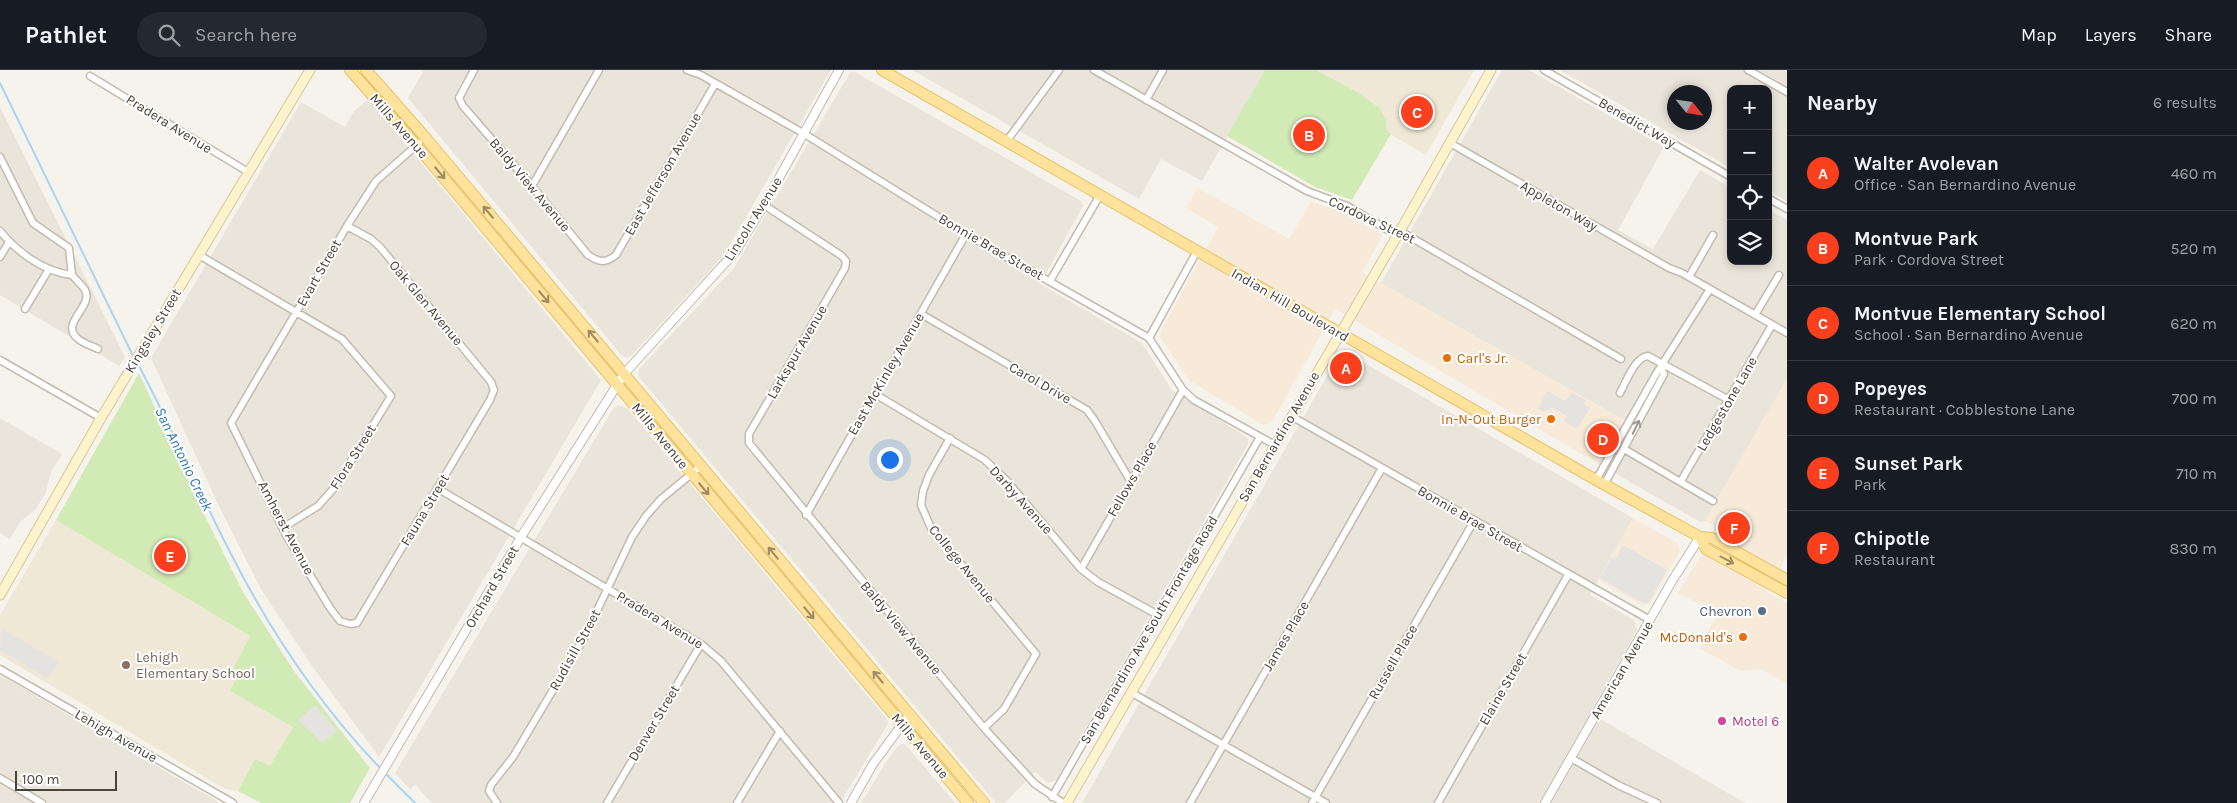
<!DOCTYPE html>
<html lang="en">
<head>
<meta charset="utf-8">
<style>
  :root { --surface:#171b24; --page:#242831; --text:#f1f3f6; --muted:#9ea1a6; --line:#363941; --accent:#fc3f1d }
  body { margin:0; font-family:Karla,sans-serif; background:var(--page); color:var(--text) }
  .controls { position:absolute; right:15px; top:15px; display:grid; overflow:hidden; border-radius:10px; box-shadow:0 2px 8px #0003 }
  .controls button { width:45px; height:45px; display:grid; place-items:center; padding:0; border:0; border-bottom:1px solid var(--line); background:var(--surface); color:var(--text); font:25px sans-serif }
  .compass { position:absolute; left:1667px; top:15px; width:45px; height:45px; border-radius:50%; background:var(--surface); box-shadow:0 2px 8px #0003; rotate:120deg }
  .scale { position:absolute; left:15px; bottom:12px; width:102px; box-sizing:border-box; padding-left:5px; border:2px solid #4b4439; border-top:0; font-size:14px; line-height:18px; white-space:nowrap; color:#4b4439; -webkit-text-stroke:4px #fff; paint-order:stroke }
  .you { position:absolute; left:889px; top:389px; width:18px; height:18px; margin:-12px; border:4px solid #fff; border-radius:50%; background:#1a73e8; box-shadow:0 0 0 8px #1a73e833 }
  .badge { display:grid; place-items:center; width:32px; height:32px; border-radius:50%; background:var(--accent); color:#fff; font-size:16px; font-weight:700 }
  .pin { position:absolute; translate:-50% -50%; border:2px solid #fff; box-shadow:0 1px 5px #0006 }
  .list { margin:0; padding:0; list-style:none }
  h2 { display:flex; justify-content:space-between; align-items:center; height:65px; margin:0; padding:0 20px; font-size:21px }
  h2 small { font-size:16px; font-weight:400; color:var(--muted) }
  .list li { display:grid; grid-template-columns:32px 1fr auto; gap:15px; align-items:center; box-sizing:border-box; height:75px; padding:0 20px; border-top:1px solid var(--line) }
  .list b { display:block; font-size:19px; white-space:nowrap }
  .list p { margin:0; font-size:16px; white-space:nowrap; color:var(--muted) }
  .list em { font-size:16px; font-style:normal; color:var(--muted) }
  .icon { flex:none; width:28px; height:28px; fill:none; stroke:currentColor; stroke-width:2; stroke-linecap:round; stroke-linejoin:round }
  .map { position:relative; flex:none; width:1787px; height:733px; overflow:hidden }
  header { display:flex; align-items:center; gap:30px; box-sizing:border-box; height:70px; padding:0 25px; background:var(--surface); border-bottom:1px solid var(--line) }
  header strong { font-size:24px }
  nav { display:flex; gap:28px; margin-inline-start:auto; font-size:18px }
  .search { width:350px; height:45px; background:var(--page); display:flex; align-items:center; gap:12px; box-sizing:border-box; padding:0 18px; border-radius:28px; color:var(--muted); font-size:19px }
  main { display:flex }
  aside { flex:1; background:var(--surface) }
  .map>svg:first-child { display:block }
  .residential { fill:#eae5da; fill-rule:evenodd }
  .commercial { fill:#f7ead8 }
  .education { fill:#efe8d6 }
  .green { fill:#d2eab5 }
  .parking { fill:#e5e3e0 }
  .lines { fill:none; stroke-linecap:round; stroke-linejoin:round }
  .stream { stroke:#a9d4f2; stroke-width:2 }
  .minor-casing { stroke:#c2bbae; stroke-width:9 }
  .tertiary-casing { stroke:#c2bbae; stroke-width:10 }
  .secondary-casing { stroke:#d6c79b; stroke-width:11 }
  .primary-casing { stroke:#e6c16a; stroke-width:12 }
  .minor { stroke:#fff; stroke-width:6 }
  .tertiary { stroke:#fff; stroke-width:8 }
  .secondary { stroke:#fff3cd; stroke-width:9 }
  .primary { stroke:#ffe39c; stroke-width:10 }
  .oneway { stroke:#9c8c66 }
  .oneway2 { stroke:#9c9892 }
  .food-dot { fill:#e8710a; stroke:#fff; stroke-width:2 }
  .service-dot { fill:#5c6f8a; stroke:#fff; stroke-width:2 }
  .education-dot { fill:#8d6e63; stroke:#fff; stroke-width:2 }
  .hotel-dot { fill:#d1479c; stroke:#fff; stroke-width:2 }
  .labels { text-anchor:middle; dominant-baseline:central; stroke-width:4; stroke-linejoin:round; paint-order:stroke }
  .street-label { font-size:14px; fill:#4b4439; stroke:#fff }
  .food-label { font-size:14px; fill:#c56008; stroke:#fff; text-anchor:end }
  .service-label { font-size:14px; fill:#4e5e75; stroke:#fff; text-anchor:end }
  .education-label { font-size:14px; fill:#785e54; stroke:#fff; text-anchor:start }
  .hotel-label { font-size:14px; fill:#b23c85; stroke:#fff; text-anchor:start }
  .water-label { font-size:15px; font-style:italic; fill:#2e7ab2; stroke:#fff }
</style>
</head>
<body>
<header>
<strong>Pathlet</strong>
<div class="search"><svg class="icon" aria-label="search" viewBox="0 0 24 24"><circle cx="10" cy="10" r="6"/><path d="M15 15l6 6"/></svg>Search here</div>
<nav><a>Map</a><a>Layers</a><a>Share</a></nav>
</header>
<main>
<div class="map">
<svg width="1787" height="733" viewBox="0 0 1787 733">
  <rect width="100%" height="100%" fill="#f6f3ec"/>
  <path class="residential" d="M424 0H831L724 185 632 285 627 287H623L408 28Z
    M912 0H1265L1202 111 1161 89 1139 129Z
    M1502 0H1529L1664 77 1618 160 1653 179 1700 100 1731 118V191H1768V139L1787 150V309L1705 451 1700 452 1597 393 1624 350 1381 213Z
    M1560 0H1787V131L1768 120V19H1731V98ZM1674 22H1704V52H1674Z
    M853 1 1081 131 1083 136 1040 214 1142 273 1172 320 1248 368V374L1056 710 1048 713 1035 702 1005 733H996L639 307 638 303 639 299 734 198 850 3Z
    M368 29 601 310 379 687 312 596 262 521 217 432 151 288 301 32 345 57 354 41Z
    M0 37 125 287 119 296 0 225Z
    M1347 283 1633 448 1590 525 1634 550 1637 560 1590 643 1745 733H1082L1339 285Z
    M618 335 627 338 889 652 840 733H432L415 715 410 719 395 703 613 339Z
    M0 348 62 384 51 402 46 422 36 439 20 452 10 469 0 463Z
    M0 605 220 733H0Z
    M900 674H905L955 733H861L890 686Z"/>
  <path class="commercial" d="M1198 118 1289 169 1311 132 1341 141 1383 165 1362 202 1624 350 1597 393 1335 239 1272 352 1264 355 1190 311 1160 267 1161 261 1218 157 1186 138Z
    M1787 309V486L1766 522 1787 533V614L1761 599 1741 601 1699 578 1718 544 1678 523 1719 457 1705 451Z
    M1633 448 1677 473 1680 481 1650 534 1641 535 1598 510Z"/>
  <path class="education" d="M1316 0H1474L1426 85 1388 63 1383 43 1378 36 1359 23Z
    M56 450 250 566 230 605 236 609 230 621 293 657 270 697 255 690 238 721 225 719 0 585V545Z"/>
  <path class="green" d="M1265 0H1316L1359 23 1380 38 1386 51 1387 61 1391 64 1352 130 1315 117 1227 66Z
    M139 303 199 434 243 522 294 601 370 698 350 733H261L238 721 255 689 270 696 293 657 230 621 236 609 230 605 250 566 56 450Z"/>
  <path class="parking" d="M1547 321 1565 331 1572 323 1586 330 1584 335 1590 338 1577 359 1564 351 1567 346 1553 338 1543 341 1538 339Z
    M1623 475 1667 500 1648 533H1643L1600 508 1611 489 1617 487Z
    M2 559 59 592 47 608 0 580Z
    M315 635 337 661 322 673 298 650Z"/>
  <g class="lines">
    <path class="stream" d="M0 13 134 288
      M138 294C171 356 198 420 230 482 270 561 320 636 382 700
      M385 703 415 733"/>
    <g class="minor-casing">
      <path id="minor" d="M474 0 459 28 463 36 532 116 588 185C599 192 605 194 616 185L715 14
        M687 0 701 5 803 63 966 164 1149 268 1183 320 1194 330 1275 375
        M1094 0 1307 121 1347 136 1388 160 1400 161 1621 289
        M1544 0 1731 107
        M1748 0 1787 22
        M90 6 248 102
        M1146 30 1163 0
        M1006 72 1059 0
        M1450 73 1669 198 1682 203 1787 263
        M0 87 33 153 69 178 72 205
        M532 116 599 0
        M1768 128 1787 139
        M764 135 842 186 846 191 845 198 749 364V373L984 658 1035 714 1063 733
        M347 156 371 169 380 177 491 312 494 320 490 330 357 553 350 554 340 551 330 538 286 465 231 353 347 156 376 111 419 73
        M0 161C17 182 44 202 72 205 76 210 82 215 85 220 94 236 60 253 77 268 82 273 92 276 98 279
        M199 185 342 269 391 326 335 417 318 436 284 457
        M0 187 9 172
        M1689 207 1713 165
        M1050 211 1100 125
        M25 239 49 199
        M921 244 1087 340 1095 351 1131 412
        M1755 245 1779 205
        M1149 268 1197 181
        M0 290 101 348
        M1620 323C1626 312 1635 287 1648 286L1729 330
        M875 324 985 390 1007 411 1081 499 1098 512 1158 545
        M1291 346 1650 550
        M950 368 929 405 923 421 921 435 931 458 1036 584 1004 639 984 658
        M1624 379 1713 431
        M1596 410 1656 304 1710 219
        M1681 411 1772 255
        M1604 415 1664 304 1661 298
        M437 418 701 574 721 591 839 733
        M806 445 966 164
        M1081 499 1183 320
        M0 599 233 733
        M1132 623 1326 733
        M1571 688 1618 715 1657 733
        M0 708 42 733
        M1052 727 1260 367
        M497 733 489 721 491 715 513 687 584 568 632 467 646 446 661 429 701 396
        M607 733 701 574
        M737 733 780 661
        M1190 733 1382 398
        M1312 733 1474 451
        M1438 733 1568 505"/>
    </g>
    <g class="tertiary-casing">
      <path id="tertiary" d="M364 733 521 467 624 304 735 182 764 135 839 0
        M851 733 873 694 909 645
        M1545 733 1672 511 1700 467"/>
    </g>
    <g class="secondary-casing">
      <path id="secondary" d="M0 525 101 348 310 0
        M1067 733 1400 161 1491 0"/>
    </g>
    <g class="primary-casing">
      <path id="primary" d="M350 0 416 75 968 733
        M366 0 425 67 984 733
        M882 0 1596 410 1700 467 1712 468 1787 510
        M1700 467 1706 479 1787 523"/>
    </g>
    <use href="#minor" class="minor"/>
    <use href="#tertiary" class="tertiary"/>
    <use href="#secondary" class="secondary"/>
    <use href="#primary" class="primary"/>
  </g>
  <defs><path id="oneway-shaft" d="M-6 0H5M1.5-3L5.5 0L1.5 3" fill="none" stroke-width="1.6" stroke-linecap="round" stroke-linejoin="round" transform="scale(1.25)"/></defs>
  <g class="oneway">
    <use href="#oneway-shaft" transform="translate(440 103) rotate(50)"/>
    <use href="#oneway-shaft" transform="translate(488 142) rotate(-130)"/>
    <use href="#oneway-shaft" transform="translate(544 227) rotate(50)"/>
    <use href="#oneway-shaft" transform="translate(593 266) rotate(-130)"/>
    <use href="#oneway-shaft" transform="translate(704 419) rotate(50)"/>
    <use href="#oneway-shaft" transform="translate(773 483) rotate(-130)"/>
    <use href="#oneway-shaft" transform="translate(1727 490) rotate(28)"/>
    <use href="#oneway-shaft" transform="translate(809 543) rotate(50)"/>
    <use href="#oneway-shaft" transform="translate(878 607) rotate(-130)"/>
  </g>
  <use class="oneway2" href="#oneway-shaft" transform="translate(1636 357) rotate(-64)"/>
  <g class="food-dot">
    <circle cx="1447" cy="288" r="5"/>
    <circle cx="1551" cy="349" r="5"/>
    <circle cx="1743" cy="567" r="5"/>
  </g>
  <circle class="service-dot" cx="1762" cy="541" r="5"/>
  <circle class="education-dot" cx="126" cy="595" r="5"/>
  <circle class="hotel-dot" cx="1722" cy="651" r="5"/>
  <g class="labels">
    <g class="street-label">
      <text transform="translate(1637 53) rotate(30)">Benedict Way</text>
      <text transform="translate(169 54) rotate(32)">Pradera Avenue</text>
      <text transform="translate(399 56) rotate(49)">Mills Avenue</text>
      <text transform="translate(663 104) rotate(-60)">East Jefferson Avenue</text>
      <text transform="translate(530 115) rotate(50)">Baldy View Avenue</text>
      <text transform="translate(1559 136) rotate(30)">Appleton Way</text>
      <text transform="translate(753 149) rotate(-58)">Lincoln Avenue</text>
      <text transform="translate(1372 150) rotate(25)">Cordova Street</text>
      <text transform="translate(991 177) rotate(30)">Bonnie Brae Street</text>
      <text transform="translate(319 203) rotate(-60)">Evart Street</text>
      <text transform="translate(426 233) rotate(50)">Oak Glen Avenue</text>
      <text transform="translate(1290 235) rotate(30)">Indian Hill Boulevard</text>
      <text transform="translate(153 261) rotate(-59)">Kingsley Street</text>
      <text transform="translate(797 282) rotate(-60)">Larkspur Avenue</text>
      <text transform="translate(886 304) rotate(-60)">East McKinley Avenue</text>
      <text transform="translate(1040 313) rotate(30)">Carol Drive</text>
      <text transform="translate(1727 334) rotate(-60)">Ledgestone Lane</text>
      <text transform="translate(660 366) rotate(51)">Mills Avenue</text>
      <text transform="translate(1279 367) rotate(-60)">San Bernardino Avenue</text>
      <text transform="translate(353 387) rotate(-58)">Flora Street</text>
      <text transform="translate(1132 409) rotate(-60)">Fellows Place</text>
      <text transform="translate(1021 430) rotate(48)">Darby Avenue</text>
      <text transform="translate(425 440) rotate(-59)">Fauna Street</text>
      <text transform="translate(1470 449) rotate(30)">Bonnie Brae Street</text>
      <text transform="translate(286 458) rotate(62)">Amherst Avenue</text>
      <text transform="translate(962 494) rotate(51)">College Avenue</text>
      <text transform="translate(492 517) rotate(-60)">Orchard Street</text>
      <text transform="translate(660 550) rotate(31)">Pradera Avenue</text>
      <text transform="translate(901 558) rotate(50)">Baldy View Avenue</text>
      <text transform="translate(1149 560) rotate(-60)">San Bernardino Ave South Frontage Road</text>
      <text transform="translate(1286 566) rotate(-60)">James Place</text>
      <text transform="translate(575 580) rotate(-61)">Rudisill Street</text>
      <text transform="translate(1393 592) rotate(-60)">Russell Place</text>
      <text transform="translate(1622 600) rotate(-60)">American Avenue</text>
      <text transform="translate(1503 619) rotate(-60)">Elaine Street</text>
      <text transform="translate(654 653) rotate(-59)">Denver Street</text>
      <text transform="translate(116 666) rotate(30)">Lehigh Avenue</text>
      <text transform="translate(920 676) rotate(50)">Mills Avenue</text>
    </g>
    <g class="food-label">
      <text x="1457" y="288" text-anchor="start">Carl's Jr.</text>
      <text x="1541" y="349">In-N-Out Burger</text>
      <text x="1733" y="567">McDonald's</text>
    </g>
    <g class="service-label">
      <text x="1752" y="541">Chevron</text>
    </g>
    <g class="education-label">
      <text x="136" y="587">Lehigh<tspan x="136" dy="16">Elementary School</tspan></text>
    </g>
    <g class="hotel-label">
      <text x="1732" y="651">Motel 6</text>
    </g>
    <g class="water-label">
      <text transform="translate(184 389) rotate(64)">San Antonio Creek</text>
    </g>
  </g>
</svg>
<div class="controls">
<button>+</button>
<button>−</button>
<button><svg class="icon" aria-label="locate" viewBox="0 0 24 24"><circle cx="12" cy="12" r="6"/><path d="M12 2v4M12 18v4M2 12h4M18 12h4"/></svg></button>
<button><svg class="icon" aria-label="layers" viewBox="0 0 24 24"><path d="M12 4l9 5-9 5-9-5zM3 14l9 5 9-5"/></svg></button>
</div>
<svg class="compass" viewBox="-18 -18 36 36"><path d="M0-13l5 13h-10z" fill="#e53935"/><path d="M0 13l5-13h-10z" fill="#9ea1a6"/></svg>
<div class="scale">100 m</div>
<div class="you"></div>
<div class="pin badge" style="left:1346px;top:298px">A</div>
<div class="pin badge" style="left:1309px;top:65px">B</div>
<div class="pin badge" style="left:1417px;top:42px">C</div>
<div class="pin badge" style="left:1603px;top:369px">D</div>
<div class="pin badge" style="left:170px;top:486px">E</div>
<div class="pin badge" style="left:1734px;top:458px">F</div>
</div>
<aside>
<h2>Nearby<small>6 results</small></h2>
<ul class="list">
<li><span class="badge">A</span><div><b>Walter Avolevan</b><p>Office · San Bernardino Avenue</p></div><em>460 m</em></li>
<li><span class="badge">B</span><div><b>Montvue Park</b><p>Park · Cordova Street</p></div><em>520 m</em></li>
<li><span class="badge">C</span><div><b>Montvue Elementary School</b><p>School · San Bernardino Avenue</p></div><em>620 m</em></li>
<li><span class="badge">D</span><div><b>Popeyes</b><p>Restaurant · Cobblestone Lane</p></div><em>700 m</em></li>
<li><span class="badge">E</span><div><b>Sunset Park</b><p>Park</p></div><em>710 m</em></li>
<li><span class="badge">F</span><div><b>Chipotle</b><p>Restaurant</p></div><em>830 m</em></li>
</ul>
</aside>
</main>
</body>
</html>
